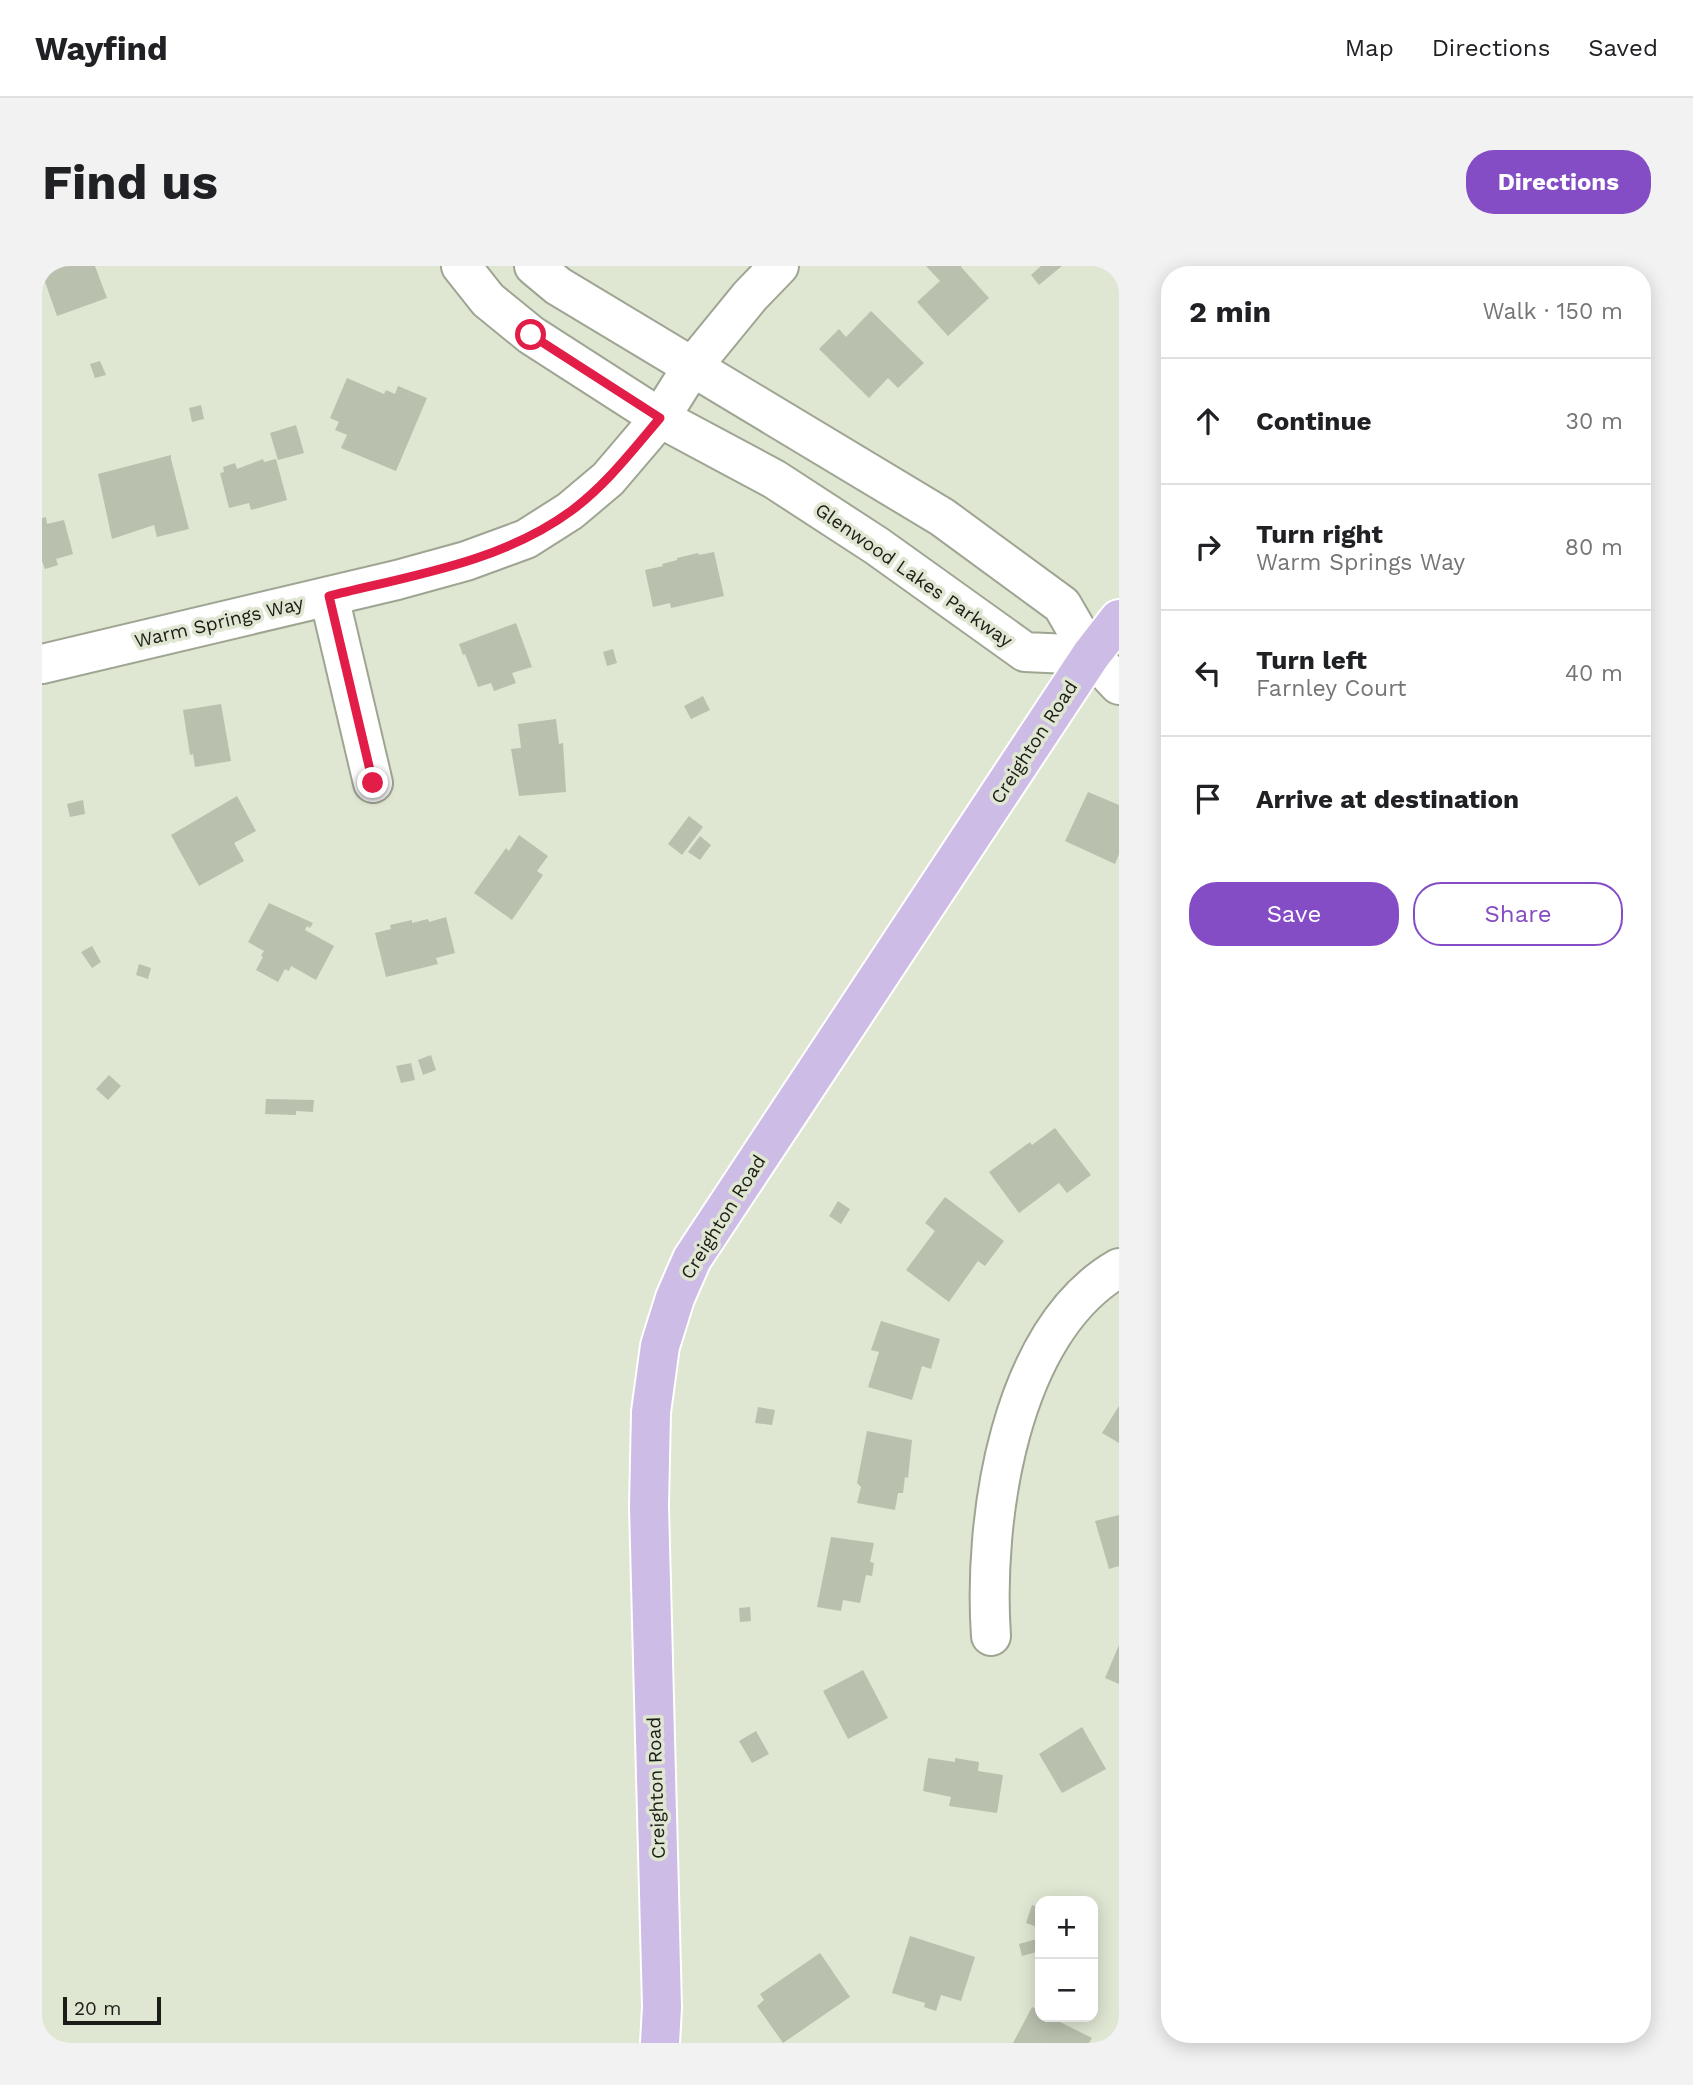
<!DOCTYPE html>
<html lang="en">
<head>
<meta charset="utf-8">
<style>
  :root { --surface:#fff; --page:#f2f2f2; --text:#202124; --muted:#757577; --line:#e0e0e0; --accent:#854dc5 }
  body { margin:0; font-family:"Work Sans",sans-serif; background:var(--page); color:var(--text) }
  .controls { position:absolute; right:21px; bottom:21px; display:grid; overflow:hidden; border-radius:14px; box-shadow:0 4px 18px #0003 }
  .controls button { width:63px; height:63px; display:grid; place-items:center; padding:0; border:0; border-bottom:2px solid var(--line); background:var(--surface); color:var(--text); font:35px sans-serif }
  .scale { position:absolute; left:21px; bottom:18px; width:98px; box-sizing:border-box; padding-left:7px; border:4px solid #1b1d16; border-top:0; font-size:19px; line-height:24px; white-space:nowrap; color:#1b1d16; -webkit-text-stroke:5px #dfe6d2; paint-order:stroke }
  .stop { position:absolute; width:21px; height:21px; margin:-16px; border:5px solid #e11d48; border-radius:50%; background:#fff }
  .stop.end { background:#e11d48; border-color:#fff; box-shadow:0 2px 7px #0008 }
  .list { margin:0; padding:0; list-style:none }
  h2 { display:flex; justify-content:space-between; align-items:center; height:91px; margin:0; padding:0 28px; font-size:30px }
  h2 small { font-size:23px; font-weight:400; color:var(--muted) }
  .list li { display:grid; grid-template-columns:46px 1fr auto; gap:21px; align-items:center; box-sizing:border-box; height:126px; padding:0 28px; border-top:2px solid var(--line) }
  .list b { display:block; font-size:26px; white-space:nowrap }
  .list p { margin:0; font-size:23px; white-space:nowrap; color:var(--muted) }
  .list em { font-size:23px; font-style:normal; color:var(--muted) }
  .actions { display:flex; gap:14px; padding:21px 28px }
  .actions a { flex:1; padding:16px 0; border:2px solid var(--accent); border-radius:28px; text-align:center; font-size:24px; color:var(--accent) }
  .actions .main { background:var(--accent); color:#fff }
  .icon { flex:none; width:38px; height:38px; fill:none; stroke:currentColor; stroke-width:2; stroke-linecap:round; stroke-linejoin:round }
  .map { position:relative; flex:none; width:1077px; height:1777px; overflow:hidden; border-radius:28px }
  header { display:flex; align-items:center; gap:42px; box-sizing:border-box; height:98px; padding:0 35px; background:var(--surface); border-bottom:2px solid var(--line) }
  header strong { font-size:33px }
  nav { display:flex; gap:38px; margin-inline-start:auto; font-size:24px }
  .intro { display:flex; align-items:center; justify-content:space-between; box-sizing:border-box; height:168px; padding:0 42px }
  h1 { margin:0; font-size:49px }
  .button { padding:18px 32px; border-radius:28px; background:var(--accent); color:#fff; font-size:24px; font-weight:700 }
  main { display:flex; gap:42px; padding:0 42px }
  aside { flex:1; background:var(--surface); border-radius:28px; box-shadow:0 4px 18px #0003 }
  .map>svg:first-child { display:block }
  .building { fill:#b9c0ad }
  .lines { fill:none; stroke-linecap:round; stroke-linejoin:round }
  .minor-casing { stroke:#9ea592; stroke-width:42 }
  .major-casing { stroke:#fff; stroke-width:42 }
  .minor { stroke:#fff; stroke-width:38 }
  .major { stroke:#cdbce5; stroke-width:38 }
  .route { stroke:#e11d48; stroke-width:9 }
  .labels { text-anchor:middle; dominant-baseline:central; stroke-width:7; stroke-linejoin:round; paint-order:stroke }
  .street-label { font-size:19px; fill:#1b1d16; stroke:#dfe6d2 }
</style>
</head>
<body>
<header>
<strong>Wayfind</strong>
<nav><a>Map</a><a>Directions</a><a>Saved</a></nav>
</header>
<div class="intro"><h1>Find us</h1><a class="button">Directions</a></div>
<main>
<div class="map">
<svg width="1077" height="1777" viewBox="0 0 1077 1777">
  <rect width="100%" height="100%" fill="#dfe6d2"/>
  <path class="building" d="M19 0H53L65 32 15 50 0 7Z
    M884 0H920L919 1 947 32 906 70 875 36 898 15Z
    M999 0H1020L997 19 989 9Z
    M829 45 882 97 856 122 846 112 827 132 777 83 797 63 804 71Z
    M58 95 64 109 53 112 48 98Z
    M305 112 342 128 344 124 353 128 356 120 385 132 354 205 299 182 305 169 293 164 297 156 288 152Z
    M159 139 162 153 150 156 147 142Z
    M254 159 262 187 236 194 228 167Z
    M129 189V193L147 263 115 271 112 259 70 273 56 208Z
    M221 193 222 196 234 193 245 234 209 244 207 237 187 242 178 207 182 206 181 201 193 197 195 203Z
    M4 251 5 258 22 254 31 288 14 293 16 299 3 303 0 295V252Z
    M672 286 682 330 629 342 628 337 611 341 603 304 621 300 620 298 635 294V292L656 287 657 289Z
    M474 357 490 401 470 407 474 417 452 425 449 417 436 421 423 388 421 389 417 378Z
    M571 383 575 397 565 400 561 386Z
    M661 430 668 444 649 453 642 440Z
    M179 438 189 495 153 501 151 488 148 489 141 444Z
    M514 453 517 478 521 477 524 526 477 530 469 483 479 482 476 458Z
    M1046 526 1077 539V588L1073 598 1023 575Z
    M195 530 214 565 192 577 202 595 157 620 129 569Z
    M41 534 43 548 28 551 25 538Z
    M647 550 661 561 640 589 626 578Z
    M477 569 506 590 495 605 501 609 470 654 432 627 464 582 467 585Z
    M658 570 669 579 658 594 646 586Z
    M227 637 271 657 268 662 265 660 263 664 292 680 274 714 249 700 247 705 243 703 236 716 214 704 221 691 219 690 222 685 206 676Z
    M404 651 413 687 394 692 396 698 344 711 333 667 349 663 348 659 370 654V657L386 653 387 656Z
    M50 680 59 696 50 702 39 686Z
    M97 698 109 702 106 713 94 709Z
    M389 789 394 804 381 809 376 794Z
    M369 797 373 814 359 817 354 800Z
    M67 809 79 820 66 834 54 823Z
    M224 833 272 834 271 846 254 845V849L223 848Z
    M1013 862 1049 909 1025 927 1017 917 977 947 947 906 988 876 990 879Z
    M903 931 962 975 943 1000 936 995 907 1036 864 1004 893 965 883 957Z
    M796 935 808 943 799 958 787 950Z
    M839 1055 898 1073 889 1103 880 1100 870 1134 826 1121 837 1086 829 1084Z
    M1077 1140V1177L1060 1167Z
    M716 1141 733 1144 730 1159 713 1157Z
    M825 1165 870 1174 866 1212 863 1211 861 1227H856L853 1244 815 1237 819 1221 815 1217Z
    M1077 1249V1300L1067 1303 1053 1255Z
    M789 1271 832 1277 828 1296 832 1297 830 1310 824 1309 818 1337 801 1334 799 1345 775 1341Z
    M708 1341 709 1355 698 1356 697 1342Z
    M1077 1379V1418L1063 1412Z
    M821 1404 846 1452 806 1473 781 1425Z
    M1040 1461 1064 1503 1020 1527 997 1488Z
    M714 1465 727 1488 710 1497 697 1475Z
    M886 1492 913 1496V1492L937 1496 936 1505 961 1509 955 1547 907 1540 909 1531 881 1525Z
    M990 1639 998 1642V1662L984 1657Z
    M868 1670 933 1691 919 1735 899 1729 894 1745 882 1741 883 1737 850 1727Z
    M995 1673 998 1685 980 1690 977 1678Z
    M778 1687 808 1731 741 1777 715 1740 722 1734 718 1728Z
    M990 1741 998 1745V1751H1008L1050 1772 1047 1777H971Z"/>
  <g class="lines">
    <g class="minor-casing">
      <path id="minor" d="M419 0 446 34 489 69 618 152 732 213 835 280 983 386 1049 389
        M492 0 516 20 900 251 1020 339 1049 389 1077 419
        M287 330 331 517
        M0 398 355 314 424 295 484 273 528 245 566 213 618 152 650 101 708 30 737 0
        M949 1370C941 1255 967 1065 1077 1002"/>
    </g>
    <g class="major-casing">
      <path id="major" d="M618 1777 620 1741 607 1240 609 1146 618 1080 633 1032 650 993 1049 389 1077 353"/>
    </g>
    <use href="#minor" class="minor"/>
    <use href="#major" class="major"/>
  </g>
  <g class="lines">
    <path class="route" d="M331 517 287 330C368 310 460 296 529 245 564 219 590 185 618 152L489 69"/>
  </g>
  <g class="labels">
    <g class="street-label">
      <text transform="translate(872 309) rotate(35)">Glenwood Lakes Parkway</text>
      <text transform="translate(177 356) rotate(-13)">Warm Springs Way</text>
      <text transform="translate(992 476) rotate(-57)">Creighton Road</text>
      <text transform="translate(681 951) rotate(-58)">Creighton Road</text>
      <text transform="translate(614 1522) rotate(-92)">Creighton Road</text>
    </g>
  </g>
</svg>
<div class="controls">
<button>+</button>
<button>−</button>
</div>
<div class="scale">20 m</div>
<div class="stop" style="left:489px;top:69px"></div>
<div class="stop end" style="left:331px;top:517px"></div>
</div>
<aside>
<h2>2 min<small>Walk · 150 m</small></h2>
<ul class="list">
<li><svg class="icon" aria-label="ahead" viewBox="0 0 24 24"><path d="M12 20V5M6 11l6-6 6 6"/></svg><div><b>Continue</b></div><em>30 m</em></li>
<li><svg class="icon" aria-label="right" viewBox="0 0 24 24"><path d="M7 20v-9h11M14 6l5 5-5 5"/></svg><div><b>Turn right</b><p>Warm Springs Way</p></div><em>80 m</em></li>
<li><svg class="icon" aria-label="left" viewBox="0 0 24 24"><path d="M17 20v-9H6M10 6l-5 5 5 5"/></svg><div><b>Turn left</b><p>Farnley Court</p></div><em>40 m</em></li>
<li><svg class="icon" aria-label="arrive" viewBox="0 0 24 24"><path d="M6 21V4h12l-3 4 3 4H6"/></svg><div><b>Arrive at destination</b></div></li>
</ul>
<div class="actions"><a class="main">Save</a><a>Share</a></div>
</aside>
</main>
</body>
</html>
